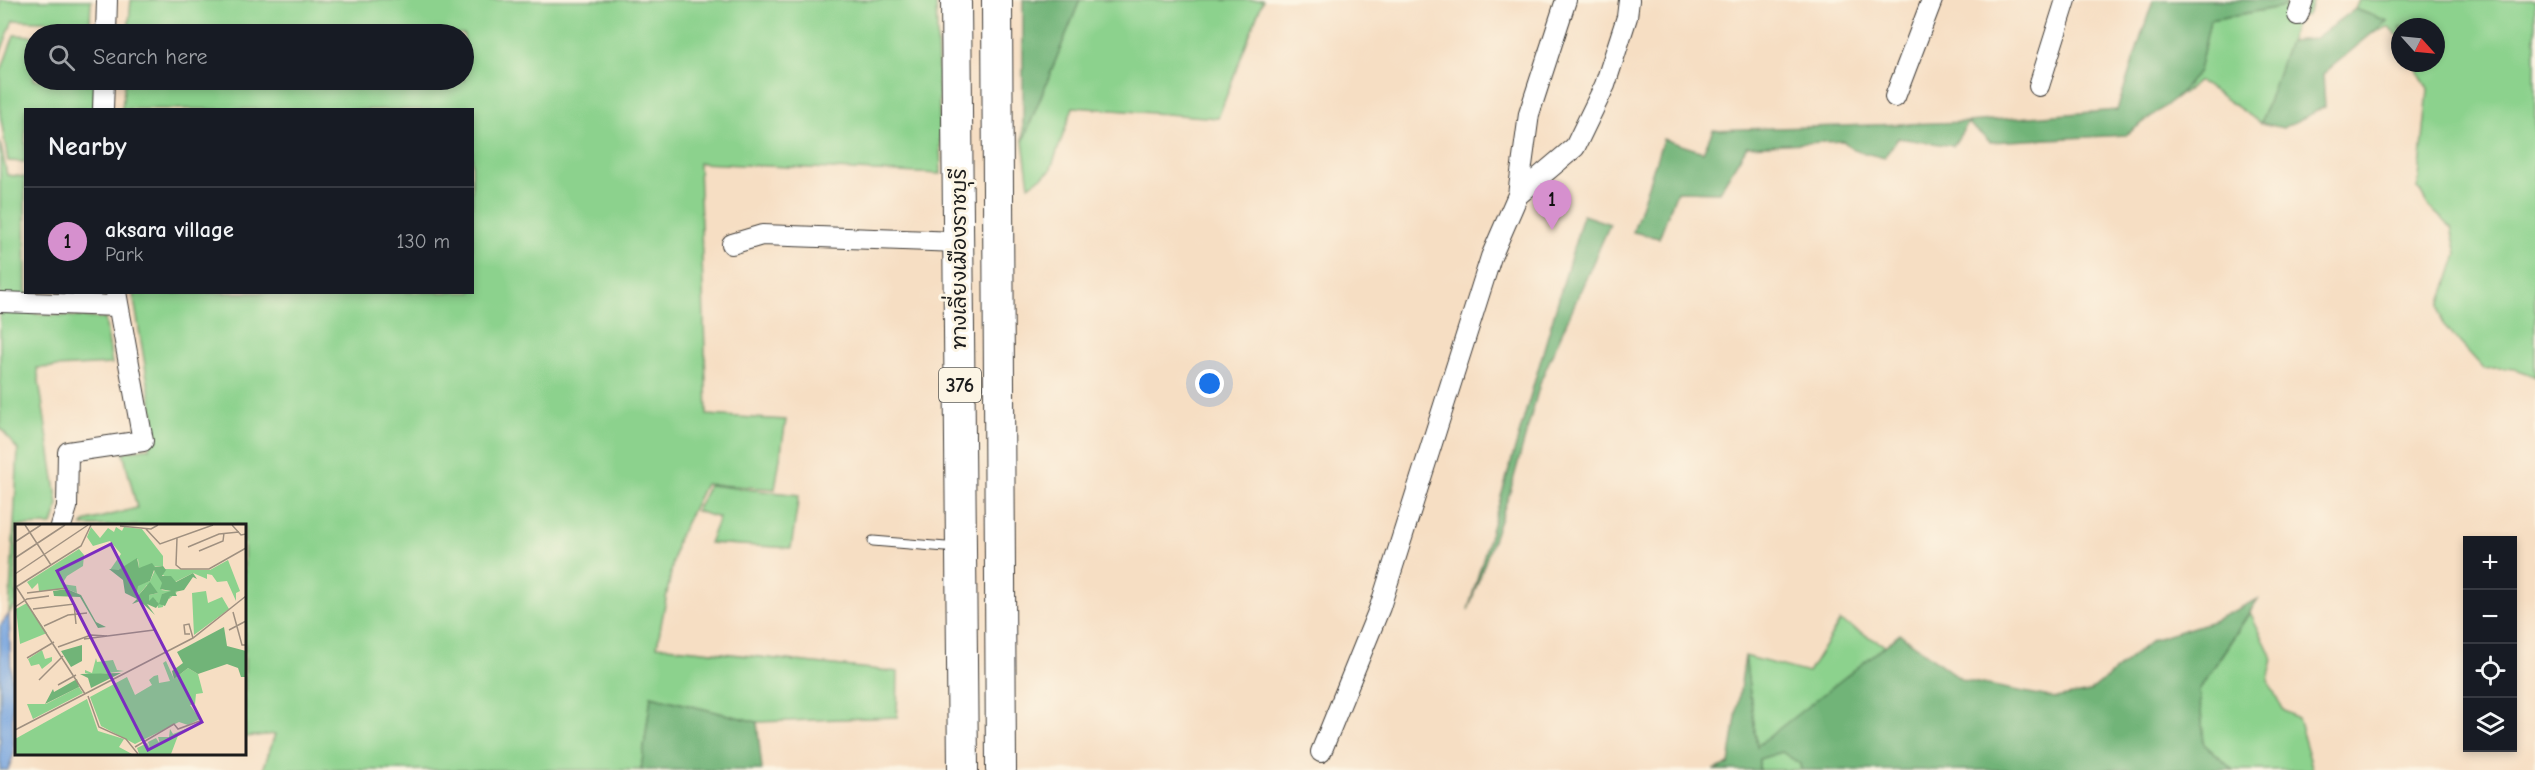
<!DOCTYPE html>
<html lang="en">
<head>
<meta charset="utf-8">
<style>
  :root { --surface:#171b24; --page:#20242c; --text:#f1f3f6; --muted:#9ea1a6; --line:#363941; --accent:#d690ce }
  body { margin:0; font-family:"Comic Neue","Playpen Sans Thai",sans-serif; background:var(--page); color:var(--text) }
  .controls { position:absolute; right:18px; bottom:18px; display:grid; overflow:hidden; border-radius:0px; box-shadow:0 3px 9px #0003 }
  .controls button { width:54px; height:54px; display:grid; place-items:center; padding:0; border:0; border-bottom:2px solid var(--line); background:var(--surface); color:var(--text); font:30px sans-serif }
  .compass { position:absolute; left:2391px; top:18px; width:54px; height:54px; border-radius:50%; background:var(--surface); box-shadow:0 3px 9px #0003; rotate:117deg }
  .you { position:absolute; left:1210px; top:384px; width:21px; height:21px; margin:-15px; border:4px solid #fff; border-radius:50%; background:#1a73e8; box-shadow:0 0 0 9px #1a73e833 }
  .badge { display:grid; place-items:center; width:39px; height:39px; border-radius:50%; background:var(--accent); color:#111; font-size:20px; font-weight:700 }
  .pin { position:absolute; translate:-50% -50px; filter:drop-shadow(0 2px 3px #0008) }
  .pin::after { content:''; position:absolute; top:32px; width:21px; height:18px; background:inherit; clip-path:polygon(0 0,100% 0,50% 100%) }
  .list { margin:0; padding:0; list-style:none }
  h2 { display:flex; justify-content:space-between; align-items:center; height:78px; margin:0; padding:0 24px; font-size:26px }
  h2 small { font-size:20px; font-weight:400; color:var(--muted) }
  .list li { display:grid; grid-template-columns:39px 1fr auto; gap:18px; align-items:center; box-sizing:border-box; height:108px; padding:0 24px; border-top:2px solid var(--line) }
  .list b { display:block; font-size:22px; white-space:nowrap }
  .list p { margin:0; font-size:20px; white-space:nowrap; color:var(--muted) }
  .list em { font-size:20px; font-style:normal; color:var(--muted) }
  .icon { flex:none; width:33px; height:33px; fill:none; stroke:currentColor; stroke-width:2; stroke-linecap:round; stroke-linejoin:round }
  .map { position:relative; flex:none; width:2535px; height:770px; overflow:hidden }
  .search { position:absolute; background:var(--surface); box-shadow:0 3px 9px #0003; left:24px; top:24px; width:450px; height:66px; display:flex; align-items:center; gap:15px; box-sizing:border-box; padding:0 21px; border-radius:33px; color:var(--muted); font-size:22px }
  .panel { position:absolute; background:var(--surface); box-shadow:0 3px 9px #0003; left:24px; top:108px; width:450px; height:186px; border-radius:0px }
  .map>svg:first-child { display:block }
  .green { fill:#8cd28d; stroke:#547754; stroke-width:1.5 }
  .forest { fill:#71b478; stroke:#46684a; stroke-width:1.5 }
  .water { fill:#75a3de; stroke:#48607d; stroke-width:1.5 }
  .lines { fill:none; stroke-linecap:round; stroke-linejoin:round }
  .lane-casing { stroke:#3d3935; stroke-width:11 }
  .street-casing { stroke:#3d3935; stroke-width:22 }
  .primary-casing { stroke:#3d3935; stroke-width:32 }
  .lane { stroke:#fff; stroke-width:9 }
  .street { stroke:#fff; stroke-width:20 }
  .primary { stroke:#fff; stroke-width:30 }
  .labels { text-anchor:middle; dominant-baseline:central; stroke-width:6; stroke-linejoin:round; paint-order:stroke }
  .shield { fill:#fcf5e5; stroke:#5f5d58; stroke-width:1.5 }
  .shield-label { font-size:20px; font-weight:bold; fill:#1c1c1c }
  .street-label { font-size:21px; fill:#1c1c1c; stroke:#fcf5e5 }
  .inset-road { fill:none; stroke:#9f9080; stroke-width:1.5 }
  .view { fill:#7b2cbf; fill-opacity:0.15; stroke:#7b2cbf; stroke-width:3 }
  .inset-edge { fill:none; stroke:#1c1c1c; stroke-width:3 }
</style>
</head>
<body>
<div class="map">
<svg width="2535" height="770" viewBox="0 0 2535 770">
  <rect width="100%" height="100%" fill="#fcf5e5"/>
  <filter id="ink" filterUnits="userSpaceOnUse"><feTurbulence type="fractalNoise" baseFrequency=".0167" numOctaves="2"/><feDisplacementMap in="SourceGraphic" scale="12" xChannelSelector="R" yChannelSelector="G"/><feConvolveMatrix kernelMatrix="1 2 1 2 8 2 1 2 1" color-interpolation-filters="sRGB"/></filter>
  <filter id="wash" filterUnits="userSpaceOnUse"><feTurbulence type="fractalNoise" baseFrequency=".008" numOctaves="4" result="noise"/><feDisplacementMap in="SourceGraphic" scale="24" xChannelSelector="R" yChannelSelector="G"/><feGaussianBlur stdDeviation="1.35" result="paint"/><feColorMatrix in="noise" values="0 0 0 0 0 0 0 0 0 0 0 0 0 0 0 0 0 1.4 0 .05"/><feComposite in="paint" operator="in"/></filter>
  <g filter="url(#wash)">
    <rect width="100%" height="100%" fill="#f6dec3"/>
    <path class="green" d="M0 0H91L90 23 13 20 0 54Z
      M131 0H936L941 174 699 163 707 415 786 420 775 489 705 484 677 541 657 646 898 672 897 717 757 722 651 696 641 770H263L275 734 245 737 244 526H82L84 522 137 508 123 452 149 448 154 419 133 293 472 292V110L122 109 125 80H464V34H128Z
      M1080 0H1263L1218 118 1073 107 1050 171 1029 186 1023 141Z
      M2303 0H2314L2306 16H2298L2261 123 2199 81 2175 99 2199 71 2210 20 2285 6 2298 15Z
      M2359 0H2535V377C2518 367 2503 367 2484 369L2443 324 2440 306 2457 254 2451 227 2429 207 2418 188 2428 90 2414 63H2436V27H2400V37L2388 27 2371 34 2387 21 2355 9Z
      M14 35 34 36V80H97L95 109 26 110 25 162 8 161 0 114V74Z
      M0 142 7 175 25 177 26 292 28 293V313L105 319 112 364 37 368 58 505 52 525 16 526V605L9 614 18 450 0 427Z
      M709 485 799 495 791 548 709 543 719 518 696 511Z
      M2250 612 2273 659 2268 680 2283 710 2298 718 2313 770H2233L2204 744 2199 690Z
      M1840 621 1886 646 1757 747 1745 656 1808 673Z
      M1782 752 1800 764 1801 770H1759V759Z"/>
    <path class="forest" d="M1023 0H1080L1023 141Z
      M2153 0H2287L2285 6 2210 20 2199 71 2175 99 2126 135 1990 142 1968 123 1953 146 1898 138 1884 158 1854 150 1843 141 1747 146 1719 192 1677 191 1659 238 1633 232 1663 139 1703 152 1713 130 1968 122 2117 110Z
      M2355 9 2387 21 2323 74 2325 107 2283 128 2261 123 2289 41 2314 39Z
      M1583 215 1610 224 1541 380 1510 492 1468 610Z
      M2258 599 2199 690 2204 744 2233 770H1801L1800 764 1782 752 1759 759V770H1713L1729 764 1745 656 1757 746 1900 634 1962 680 2055 698 2090 692 2152 640 2213 621Z
      M651 696 757 722 762 770H641Z"/>
    <path class="water" d="M9 614 14 754 8 770H0V626Z"/>
  </g>
  <g filter="url(#ink)">
    <g class="lines">
      <g class="lane-casing">
        <path id="lane" d="M873 541 958 548"/>
      </g>
      <g class="street-casing">
        <path id="street" d="M2298 15 2303 0
          M106 34 107 0
          M2039 86 2066 0
          M1895 97 1932 0
          M103 110 104 80
          M1518 195 1575 147 1605 85 1627 17 1629 0
          M732 244 762 235 959 242
          M0 302 118 306
          M61 526 67 507 68 452 143 441 116 292
          M1321 752 1380 607 1491 257 1518 195 1529 114 1566 0"/>
      </g>
      <g class="primary-casing">
        <path id="primary" d="M956 0 963 770
          M997 0 1001 770"/>
      </g>
      <use href="#lane" class="lane"/>
      <use href="#street" class="street"/>
      <use href="#primary" class="primary"/>
    </g>
  </g>
  <g class="labels">
    <rect class="shield" x="939" y="368" width="42" height="34" rx="4.5"/>
    <g class="shield-label">
      <text x="960" y="385">376</text>
    </g>
    <g class="street-label">
      <text transform="translate(959 259) rotate(-90)">ทางเลี่ยงเมืองราชบุรี</text>
    </g>
  </g>
  <g transform="translate(15 524)">
    <rect width="231" height="231" fill="#f6dec3"/>
    <path d="M76 3 85 14 93 4 99 8 101 3 107 7 109 3 127 5 148 32V42L124 44 123 35 103 46H95L106 30 95 17 78 22 72 13ZM64 25 69 31 68 42 52 52 47 60 61 62 62 69 52 65 24 67 23 59 17 65 12 58ZM213 36 225 67 221 69V77L212 57 202 58 197 51 192 50V55L178 49 160 58 146 50 150 45 195 46ZM140 46 147 58 151 55 154 59 146 66 162 68 154 75 153 69 147 70 148 83 143 84 142 77 134 78V71L143 69 132 61 122 73 123 61 135 57ZM191 67 193 79 207 73 214 85 179 111 177 69ZM12 79 32 109 5 120 1 85ZM27 126 30 135 37 133V137L27 145 24 140 16 142 13 135ZM81 134 82 138 98 136 102 146 109 147 78 151 70 149V146L77 149ZM151 137 159 155 173 144 183 150 188 169 181 170 180 180 175 181 185 195 173 201 164 198 120 220 86 202 75 173 112 153 120 171 137 161 134 156 139 152 143 151 144 159 155 157 148 139ZM64 163 68 169 18 195 12 180H31ZM72 175 83 207 109 215 104 223 117 230H0V215ZM176 203 164 209 156 230H124L122 224 132 219 135 224 133 218 141 214 145 220 143 213H154L155 205 158 210Z" fill="#8cd28d"/>
    <path d="M122 34 124 44 137 39 140 43 148 42 151 46 147 52H156L161 58 178 49 182 55 178 53 169 66 160 68 162 72H155L150 82 144 80 141 84 132 80 140 91 125 77 117 80 122 75 110 69 108 56 94 45 103 46ZM139 46 147 59 145 65 156 67 147 70 144 80 138 73 134 77V71L143 69 135 58 122 73 123 62 135 57ZM52 65 66 71 81 98 91 103 83 104 65 73 39 72 38 67ZM209 103 212 122 231 127V153H226L223 144 212 140 183 150 173 144 159 155 157 147 168 139 162 128ZM67 121V137L56 143 46 127ZM106 149 76 164 73 154 65 150ZM62 155 64 163 30 180 38 165 39 168Z" fill="#71b478" fill-rule="evenodd"/>
    <path class="inset-road" d="M10 1 36 41M217 1 226 11 231 10M105 2 136 5 143 1M131 5 145 20 198 1M162 14 161 41 166 45H194L231 24M0 18 26 1M173 23 204 10 224 8M184 27 208 17 209 9M0 34 50 1M0 50 73 1M0 61 70 170M1 63 66 22 76 1M12 69 52 64M0 83 12 75 34 72M18 85 59 80 61 100M218 88 227 121H231M29 102 53 91 72 89M214 106 231 97M175 110H170L169 101 174 100 178 114M69 115 139 106M43 123 76 111 92 112M12 134 39 118M24 156 48 132M43 161 61 151M73 172 84 203 111 215 123 230M0 206 178 114 231 72M120 223 159 200 163 205 185 197"/>
    <path class="view" d="M96 20 187 198 133 226 42 47Z"/>
    <rect width="231" height="231" class="inset-edge"/>
  </g>
</svg>
<div class="controls">
<button>+</button>
<button>−</button>
<button><svg class="icon" aria-label="locate" viewBox="0 0 24 24"><circle cx="12" cy="12" r="6"/><path d="M12 2v4M12 18v4M2 12h4M18 12h4"/></svg></button>
<button><svg class="icon" aria-label="layers" viewBox="0 0 24 24"><path d="M12 4l9 5-9 5-9-5zM3 14l9 5 9-5"/></svg></button>
</div>
<svg class="compass" viewBox="-18 -18 36 36"><path d="M0-13l5 13h-10z" fill="#e53935"/><path d="M0 13l5-13h-10z" fill="#9ea1a6"/></svg>
<div class="you"></div>
<div class="pin badge" style="left:1552px;top:230px">1</div>
<div class="search"><svg class="icon" aria-label="search" viewBox="0 0 24 24"><circle cx="10" cy="10" r="6"/><path d="M15 15l6 6"/></svg>Search here</div>
<section class="panel">
<h2>Nearby<small></small></h2>
<ul class="list">
<li><span class="badge">1</span><div><b>aksara village</b><p>Park</p></div><em>130 m</em></li>
</ul>
</section>
</div>
</body>
</html>
